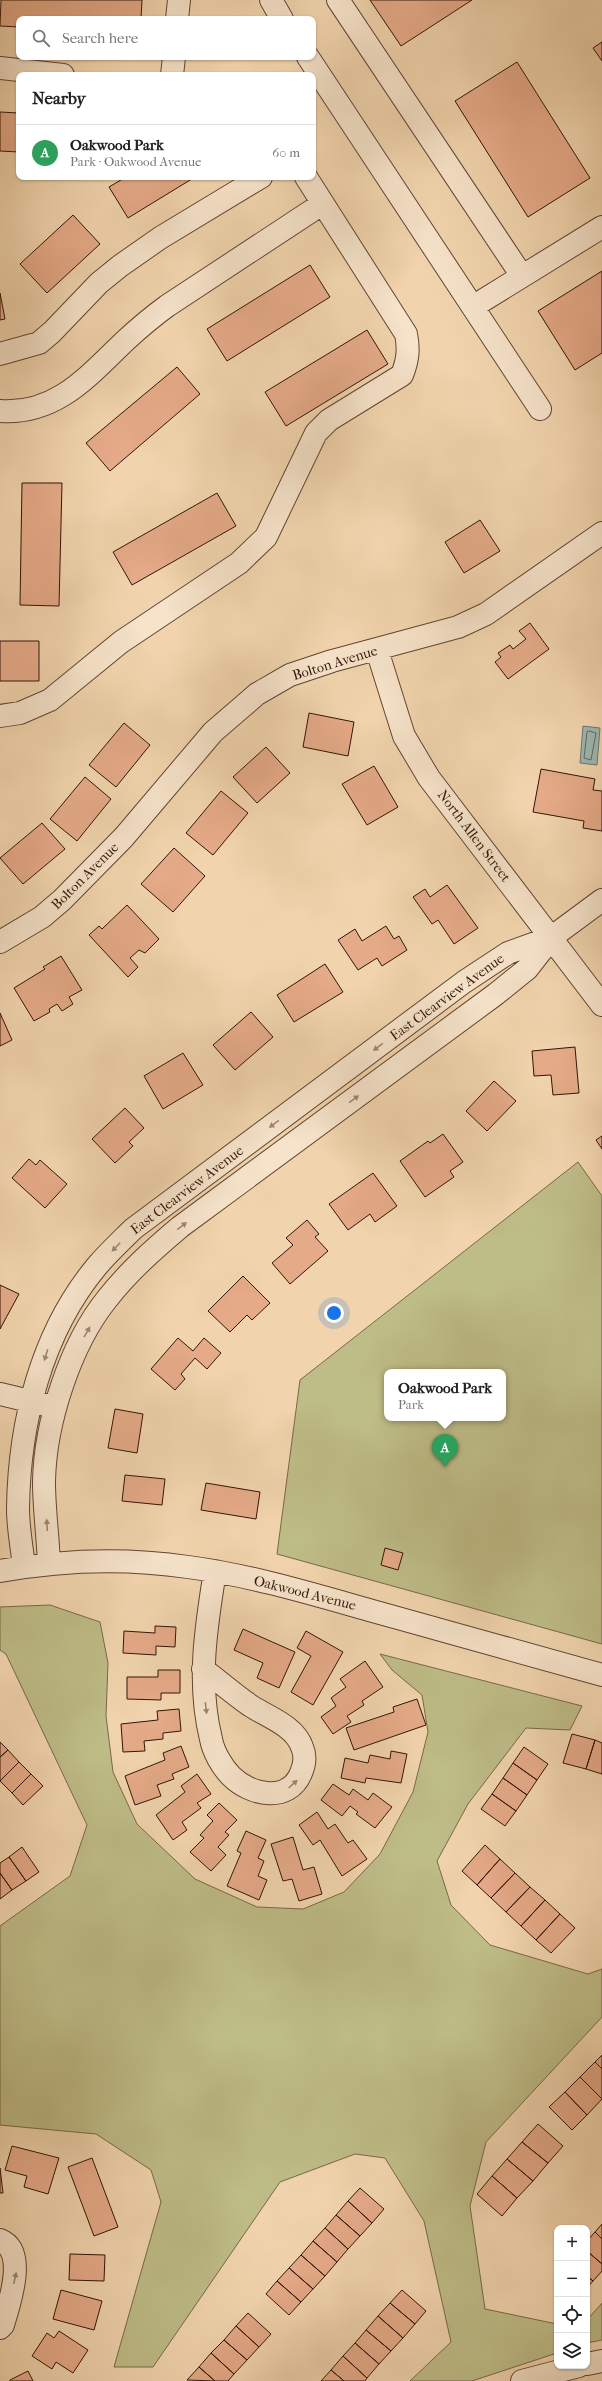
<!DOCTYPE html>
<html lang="en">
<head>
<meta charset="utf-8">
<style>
  :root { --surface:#fff; --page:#f6f6f6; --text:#222; --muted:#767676; --line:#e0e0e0; --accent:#2563eb }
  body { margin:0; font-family:"IM FELL French Canon",serif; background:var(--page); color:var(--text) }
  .controls { position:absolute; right:12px; bottom:12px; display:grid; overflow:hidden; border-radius:8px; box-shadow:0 1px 3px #0004 }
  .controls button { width:36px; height:36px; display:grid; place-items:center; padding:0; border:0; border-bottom:1px solid var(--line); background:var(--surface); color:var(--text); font:20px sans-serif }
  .you { position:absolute; left:334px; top:1313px; width:14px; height:14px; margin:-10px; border:3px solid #fff; border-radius:50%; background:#1a73e8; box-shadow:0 0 0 6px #1a73e833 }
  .badge { display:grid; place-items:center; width:26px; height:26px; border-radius:50%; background:var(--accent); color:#fff; font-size:13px; font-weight:700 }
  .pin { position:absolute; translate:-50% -33px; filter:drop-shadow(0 1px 2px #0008) }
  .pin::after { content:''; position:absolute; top:21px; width:14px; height:12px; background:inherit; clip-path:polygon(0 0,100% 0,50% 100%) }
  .popup { position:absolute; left:384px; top:1369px; width:122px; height:52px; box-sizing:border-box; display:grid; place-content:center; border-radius:8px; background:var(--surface); filter:drop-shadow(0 1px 3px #0005); font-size:13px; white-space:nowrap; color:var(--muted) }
  .popup b { font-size:15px; color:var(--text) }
  .popup::after { content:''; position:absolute; left:50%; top:100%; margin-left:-8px; border:8px solid transparent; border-top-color:var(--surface) }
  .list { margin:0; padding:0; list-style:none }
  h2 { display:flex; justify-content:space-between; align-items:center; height:52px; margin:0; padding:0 16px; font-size:17px }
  h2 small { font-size:13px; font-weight:400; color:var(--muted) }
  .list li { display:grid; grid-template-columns:26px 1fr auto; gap:12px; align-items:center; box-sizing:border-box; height:56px; padding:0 16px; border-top:1px solid var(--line) }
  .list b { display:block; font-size:15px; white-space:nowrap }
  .list p { margin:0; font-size:13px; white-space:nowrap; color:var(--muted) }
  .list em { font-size:13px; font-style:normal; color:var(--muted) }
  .icon { flex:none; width:22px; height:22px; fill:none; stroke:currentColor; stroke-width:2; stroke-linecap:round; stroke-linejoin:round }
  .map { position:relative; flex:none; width:602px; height:2381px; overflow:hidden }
  .search { position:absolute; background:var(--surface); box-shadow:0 1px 3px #0004; left:16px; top:16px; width:300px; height:44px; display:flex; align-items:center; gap:10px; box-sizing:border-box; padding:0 14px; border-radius:8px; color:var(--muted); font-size:15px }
  .panel { position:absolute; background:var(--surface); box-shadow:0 1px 3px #0004; left:16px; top:72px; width:300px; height:108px; border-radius:8px }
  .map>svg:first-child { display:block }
  .green { fill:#bebc87; stroke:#786848; fill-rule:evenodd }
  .water { fill:#9cb7b1; stroke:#72766d }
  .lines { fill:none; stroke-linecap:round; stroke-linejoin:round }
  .shore { stroke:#67665c; stroke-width:1 }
  .building { fill:#e5aa88; stroke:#321508 }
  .minor-casing { stroke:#624531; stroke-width:24 }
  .minor { stroke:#f6e3ca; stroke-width:22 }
  .oneway { fill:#9e8673 }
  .labels { text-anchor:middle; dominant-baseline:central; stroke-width:3; stroke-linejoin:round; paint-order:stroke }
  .street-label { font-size:14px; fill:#321508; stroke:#f6e3ca }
</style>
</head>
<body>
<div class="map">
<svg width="602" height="2381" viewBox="0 0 602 2381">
  <rect width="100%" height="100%" fill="#f1d4ad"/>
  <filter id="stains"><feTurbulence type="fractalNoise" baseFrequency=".005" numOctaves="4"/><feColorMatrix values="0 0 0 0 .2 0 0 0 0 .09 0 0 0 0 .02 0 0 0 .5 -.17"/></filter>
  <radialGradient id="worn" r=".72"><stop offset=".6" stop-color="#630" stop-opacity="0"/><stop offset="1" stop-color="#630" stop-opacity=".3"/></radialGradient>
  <path class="green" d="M578 1162 602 1196V1644L277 1554 300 1380ZM387 1372H503V1418H387Z
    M50 1605 100 1622 108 1663 106 1716 113 1772 137 1824 195 1879 257 1907 303 1909 344 1892 380 1854 413 1792 428 1732 422 1695 392 1670 380 1654 582 1706 570 1730 526 1728 468 1804 437 1861 451 1905 490 1945 588 1974 602 1969V2017L486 2142 470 2206 485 2309 557 2324V2353L472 2381H410L451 2342 424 2221 385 2158 355 2154 280 2182 153 2367H114L161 2202 151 2170 96 2134 0 2125V1926L70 1876 87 1825 6 1654 0 1650V1607Z
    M602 2303V2340L587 2343V2320Z"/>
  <path class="water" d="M583 726 600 728 597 765 580 763Z"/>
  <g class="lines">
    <path class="shore" d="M589 731 596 733 591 760 584 758 587 732Z"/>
  </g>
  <path class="building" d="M1 0H142L141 19H19V27L0 26Z
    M370 0H472L401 46Z
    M602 42V61L593 48Z
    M517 62 590 178 528 217 455 101Z
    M0 112 19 113V152L0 151Z
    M126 177H195L128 218 109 187Z
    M73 215 100 244 47 293 20 264Z
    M310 265 330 297 227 361 207 329Z
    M602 271V353L575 370 538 311Z
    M0 293 5 319 0 320Z
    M367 330 388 364 286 426 265 392Z
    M177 367 200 394 110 471 86 443Z
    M22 483H62L59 606 20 605Z
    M217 493 236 526 132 585 113 552Z
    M480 520 500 551 464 573 445 542Z
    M530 623 549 649 508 679 495 662 501 657 498 653 510 645 513 649 526 639 519 631Z
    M0 641H39V681H0Z
    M309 713 354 722 348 756 303 747Z
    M124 723 150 745 116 787 89 765Z
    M266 747 290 773 257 803 233 777Z
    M374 766 398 807 367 825 342 784Z
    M541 769 595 779 593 790 602 791V831L583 828 584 821 533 812Z
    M85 777 111 799 77 841 50 819Z
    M221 791 248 813 213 855 186 833Z
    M42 823 65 849 23 884 0 858Z
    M174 848 205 876 173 912 141 884Z
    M447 885 478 928 454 944 438 920 432 924 413 897 425 889 430 897Z
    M127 905 159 939 145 953 139 950 130 958 138 967 128 977 89 935 99 926 102 929Z
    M386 926 394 939 399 936 407 950 382 966 377 958 358 970 338 940 355 929 362 941Z
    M61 956 82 990 69 997 73 1004 62 1011 57 1004 49 1009 50 1012 34 1021 14 988 45 969 43 967Z
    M325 964 343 992 294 1022 277 995Z
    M251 1012 273 1037 235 1070 213 1045Z
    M0 1013 12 1040 0 1046Z
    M575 1047 579 1093 553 1095 551 1075 534 1076 532 1051Z
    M183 1053 203 1085 163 1109 144 1076Z
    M494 1081 516 1101 487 1131 466 1111Z
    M125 1108 144 1128 129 1142 133 1146 115 1163 92 1139Z
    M443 1134 463 1162 450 1171 454 1177 425 1197 400 1161 428 1141 430 1143Z
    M602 1136V1149L596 1140Z
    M29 1159 36 1165 40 1160 67 1184 45 1208 12 1178Z
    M373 1173 397 1206 375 1222 370 1214 348 1230 329 1204Z
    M307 1220 319 1234 315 1237 328 1251 290 1284 272 1263 293 1245 286 1238Z
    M243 1276 270 1303 252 1320 247 1315 230 1332 208 1311Z
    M0 1285 19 1294 0 1329Z
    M178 1338 193 1351 204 1338 221 1353 207 1369 195 1358 181 1374 185 1379 175 1390 151 1369Z
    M115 1409 143 1414 137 1453 108 1448Z
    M125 1475 165 1479 162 1505 122 1501Z
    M206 1483 260 1492 256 1519 201 1510Z
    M385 1548 403 1553 398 1570 381 1565Z
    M155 1626 176 1627 175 1647 156 1646V1655L123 1653 124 1631 155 1633Z
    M243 1629 295 1652 279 1688 257 1678 263 1663 234 1650Z
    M306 1631 343 1652 313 1705 291 1692 311 1656 297 1648Z
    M365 1661 383 1687 362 1701 364 1705 347 1716 351 1722 333 1734 321 1717 336 1706 331 1698 346 1687 340 1679Z
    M158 1670H180V1693H161V1700L127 1699V1677H158Z
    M417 1699 426 1725 354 1750 346 1728 394 1712 393 1707Z
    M179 1709 181 1731 163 1733V1739L144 1741 145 1751 123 1752 121 1724 158 1720 157 1711Z
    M572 1734 595 1740 586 1769 563 1763Z
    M595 1740 602 1743V1774L586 1769Z
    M0 1742 8 1750 0 1757Z
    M181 1746 189 1767 172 1774 174 1779 157 1785 161 1796 135 1805 125 1776 165 1760 163 1753Z
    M524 1747 548 1764 537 1780 513 1763Z
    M8 1750 19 1762 0 1781V1757Z
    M391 1751 407 1754 401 1783 366 1778 365 1783 341 1778 345 1758 368 1763 370 1755 390 1759Z
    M19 1762 31 1774 12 1793 0 1781Z
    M513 1763 537 1780 527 1795 503 1778Z
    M31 1774 43 1786 23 1805 12 1793Z
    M197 1774 211 1794 197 1803 201 1808 182 1822 187 1830 173 1840 156 1815 185 1792 181 1786Z
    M503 1778 527 1795 516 1811 492 1794Z
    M333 1784 349 1795 353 1789 368 1800 373 1793 392 1807 375 1828 356 1814 358 1812 350 1806 342 1816 321 1800Z
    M492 1794 516 1811 505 1826 481 1809Z
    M219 1803 237 1820 225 1832 229 1835 218 1847 226 1855 211 1871 190 1852 204 1838 200 1835 213 1821 207 1815Z
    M317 1812 328 1829 335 1824 348 1843 353 1840 367 1859 342 1876 320 1840 313 1845 299 1825Z
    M246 1831 266 1840 258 1858 264 1861 258 1876 267 1880 259 1900 227 1886 241 1853 237 1851Z
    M293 1837 303 1870 314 1867 322 1894 299 1901 292 1879 283 1881 271 1844Z
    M485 1845 500 1859 477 1885 462 1871Z
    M22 1847 39 1872 26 1881 9 1857Z
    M9 1857 26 1881 12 1890 0 1873V1863Z
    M500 1859 515 1873 491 1898 477 1885Z
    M0 1873 12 1890 0 1899Z
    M515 1873 530 1887 506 1912 491 1898Z
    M530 1887 545 1900 521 1926 506 1912Z
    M545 1900 560 1914 536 1940 521 1926Z
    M560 1914 575 1928 551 1953 536 1940Z
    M602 2055V2069L595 2062Z
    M595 2062 602 2069V2099L580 2077Z
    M580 2077 602 2099 587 2115 565 2092Z
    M565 2092 587 2115 572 2130 549 2107Z
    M538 2124 563 2146 548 2163 522 2142Z
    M522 2142 548 2163 533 2181 507 2159Z
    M12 2146 59 2158 48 2194 24 2187 27 2176 5 2170Z
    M92 2158 118 2227 94 2236 68 2167Z
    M507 2159 533 2181 517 2198 492 2176Z
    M0 2168 3 2193H0Z
    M492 2176 517 2198 502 2216 477 2194Z
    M360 2188 384 2209 372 2223 348 2201Z
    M348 2201 372 2223 360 2236 336 2215Z
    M336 2215 360 2236 348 2249 325 2228Z
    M602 2224V2239L595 2232Z
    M325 2228 348 2249 337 2262 313 2241Z
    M595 2232 602 2239V2264L587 2251V2241Z
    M313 2241 337 2262 325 2276 301 2255Z
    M587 2251 602 2264V2271L593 2281 587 2276Z
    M70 2254 105 2255 104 2281 69 2280Z
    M301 2255 325 2276 313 2289 289 2268Z
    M289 2268 313 2289 301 2302 277 2281Z
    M587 2276 593 2281 587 2288Z
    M277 2281 301 2302 289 2315 266 2294Z
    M61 2290 102 2301 94 2330 53 2319Z
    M402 2290 426 2311 415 2324 390 2303Z
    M390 2303 415 2324 403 2338 378 2316Z
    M248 2313 271 2334 259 2347 236 2326Z
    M378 2316 403 2338 391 2351 366 2330Z
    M236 2326 259 2347 247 2360 224 2340Z
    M366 2330 391 2351 379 2364 355 2343Z
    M59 2331 88 2350 73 2373 56 2362 52 2369 32 2356 47 2333 54 2338Z
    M224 2340 247 2360 234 2374 211 2353Z
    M355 2343 379 2364 367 2378 343 2356Z
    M211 2353 234 2374 228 2381H215L199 2367Z
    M343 2356 367 2378 365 2381H344L331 2370Z
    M199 2367 215 2381 187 2380Z
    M331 2370 344 2381H321Z
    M28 2371 33 2381H10V2380Z"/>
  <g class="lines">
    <g class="minor-casing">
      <path id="minor" d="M271 0 282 19
        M338 0 522 276
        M177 19 179 0
        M308 57 540 409
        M0 68 63 75
        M172 75 174 57
        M474 306 602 227
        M0 354 39 343 52 332 99 283 120 266 160 238 261 177
        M0 411C57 415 89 375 126 340 139 328 152 317 167 306L322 204
        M377 650 404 736 429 778 602 1005
        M0 716 20 713 50 700 121 642 239 563 266 537 316 433 329 420 402 375C408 360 409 349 406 334L306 177
        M0 942 42 917 62 900 124 837 213 732 257 694 290 675 332 661 458 627 486 614 602 533
        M0 1394 46 1405
        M49 1564C48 1537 44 1509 44 1482 45 1423 70 1345 107 1299 129 1271 154 1249 180 1227L496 994 527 969 552 937 602 900
        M24 1567C22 1548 18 1528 18 1509 19 1424 41 1333 97 1266 108 1253 121 1241 133 1229L464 982 508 953 552 937
        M0 1571C61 1560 127 1558 188 1567 256 1576 322 1597 387 1615 459 1635 530 1655 602 1675
        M203 1669C219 1681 235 1695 251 1706 268 1717 295 1726 302 1747 306 1756 305 1764 301 1773 289 1803 251 1796 231 1776 222 1767 213 1751 211 1739 197 1683 206 1627 215 1571
        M0 2240C28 2251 9 2304 3 2325L0 2328
        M587 2364 602 2361
        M522 2381 579 2366"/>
    </g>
    <use href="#minor" class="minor"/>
  </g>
  <defs><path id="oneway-solid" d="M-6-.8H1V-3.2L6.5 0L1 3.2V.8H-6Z"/></defs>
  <g class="oneway">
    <use href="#oneway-solid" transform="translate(378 1047) rotate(143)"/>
    <use href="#oneway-solid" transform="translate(354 1099) rotate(-36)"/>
    <use href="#oneway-solid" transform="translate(274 1124) rotate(143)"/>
    <use href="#oneway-solid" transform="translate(182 1226) rotate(-38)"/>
    <use href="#oneway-solid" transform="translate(116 1247) rotate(134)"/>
    <use href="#oneway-solid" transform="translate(87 1332) rotate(-60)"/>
    <use href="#oneway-solid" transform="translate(46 1355) rotate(107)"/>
    <use href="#oneway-solid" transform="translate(47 1525) rotate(-93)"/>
    <use href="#oneway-solid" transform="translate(206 1708) rotate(83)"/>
    <use href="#oneway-solid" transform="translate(293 1784) rotate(-42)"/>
    <use href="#oneway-solid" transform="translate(15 2278) rotate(-78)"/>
  </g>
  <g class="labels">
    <g class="street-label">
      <text transform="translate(335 663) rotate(-17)">Bolton Avenue</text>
      <text transform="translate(474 836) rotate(53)">North Allen Street</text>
      <text transform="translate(85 876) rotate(-45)">Bolton Avenue</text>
      <text transform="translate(447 997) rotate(-36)">East Clearview Avenue</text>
      <text transform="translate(187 1190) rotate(-37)">East Clearview Avenue</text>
      <text transform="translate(305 1593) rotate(14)">Oakwood Avenue</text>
    </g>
  </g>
  <rect width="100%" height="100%" filter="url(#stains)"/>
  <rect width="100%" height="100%" fill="url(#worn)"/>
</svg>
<div class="controls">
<button>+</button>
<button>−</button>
<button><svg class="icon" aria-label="locate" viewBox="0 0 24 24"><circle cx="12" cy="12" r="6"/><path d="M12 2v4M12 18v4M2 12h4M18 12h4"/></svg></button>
<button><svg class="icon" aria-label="layers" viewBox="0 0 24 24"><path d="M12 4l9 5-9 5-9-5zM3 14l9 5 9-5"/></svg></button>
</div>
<div class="you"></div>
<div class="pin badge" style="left:445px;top:1467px;background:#2e9e5b">A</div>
<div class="popup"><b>Oakwood Park</b>Park</div>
<div class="search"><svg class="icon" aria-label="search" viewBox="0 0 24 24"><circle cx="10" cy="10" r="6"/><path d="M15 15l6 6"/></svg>Search here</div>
<section class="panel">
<h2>Nearby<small></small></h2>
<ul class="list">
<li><span class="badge" style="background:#2e9e5b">A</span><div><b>Oakwood Park</b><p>Park · Oakwood Avenue</p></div><em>60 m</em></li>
</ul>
</section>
</div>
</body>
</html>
